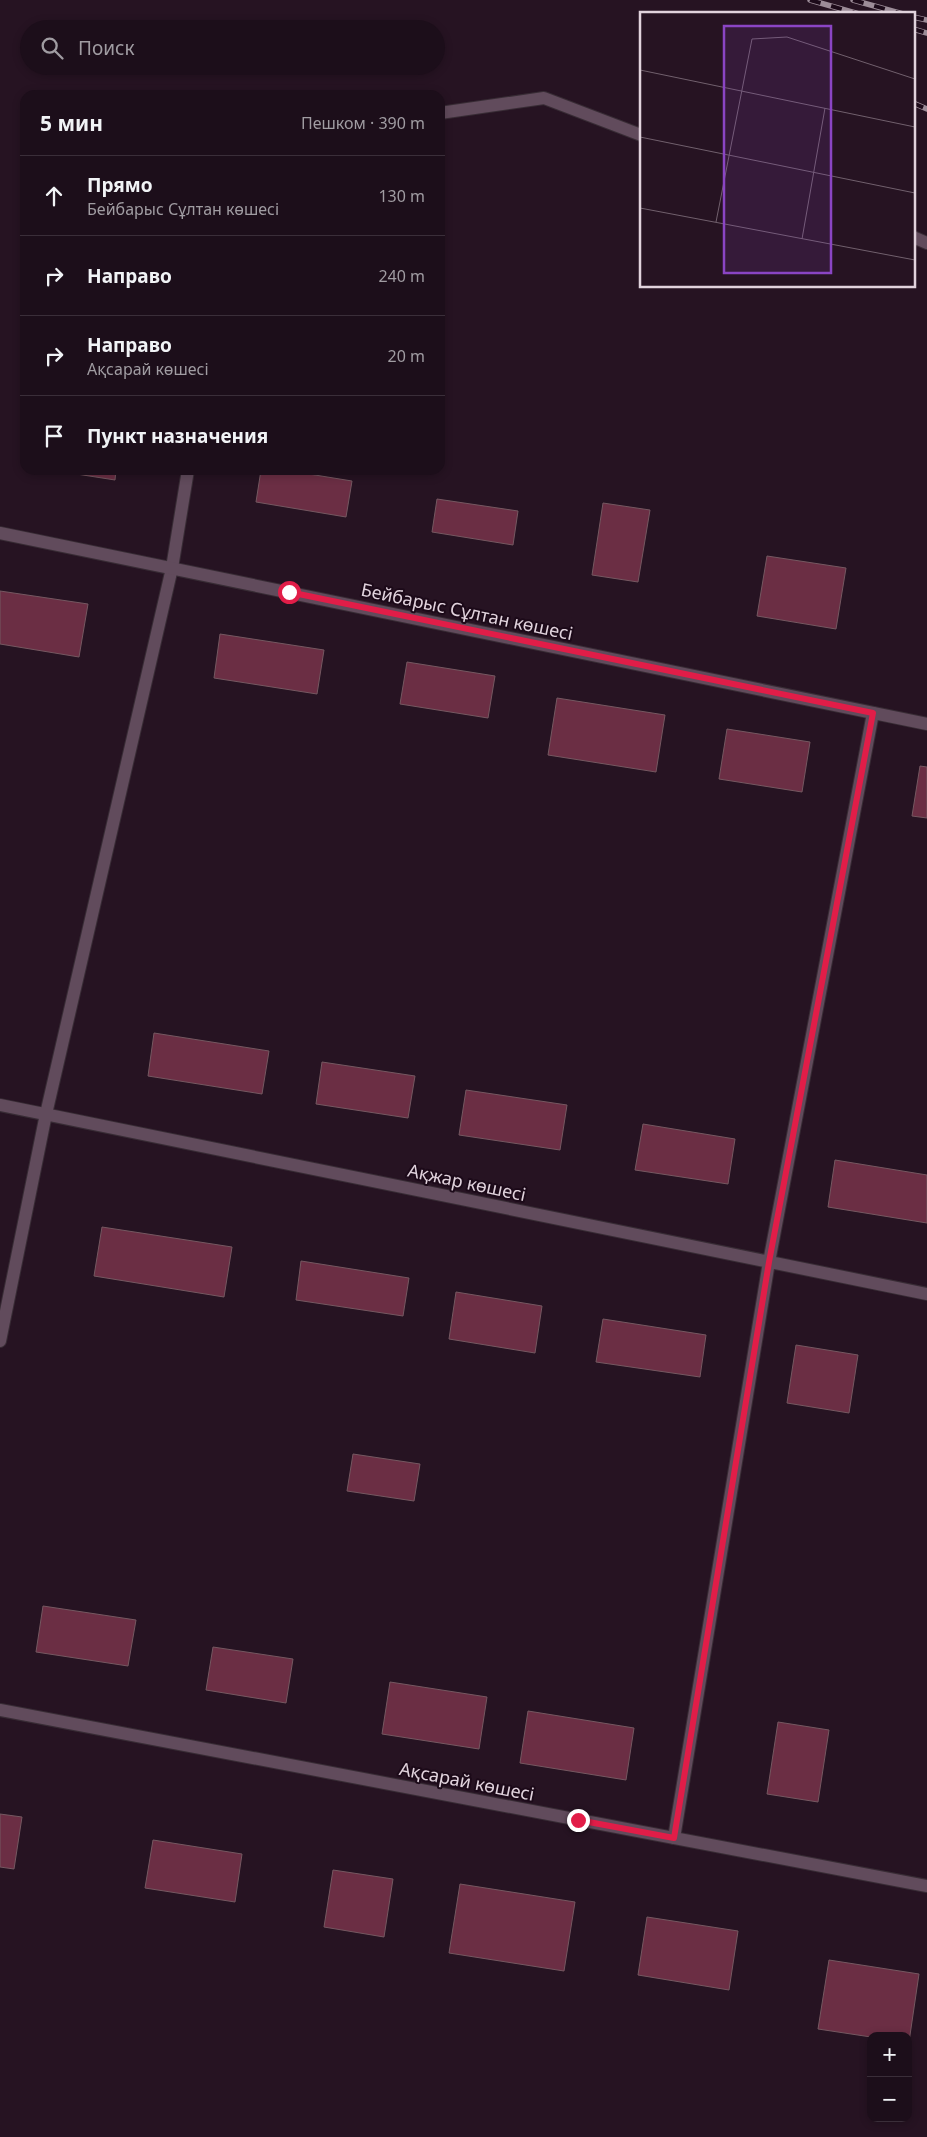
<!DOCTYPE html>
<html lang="ru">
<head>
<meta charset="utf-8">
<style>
  :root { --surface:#1c0e1a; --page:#291c27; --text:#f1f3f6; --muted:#a09ca2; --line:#3a2e39 }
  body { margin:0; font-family:"Noto Sans",sans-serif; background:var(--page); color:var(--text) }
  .controls { position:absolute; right:15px; bottom:15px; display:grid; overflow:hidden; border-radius:10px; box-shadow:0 2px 8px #0003 }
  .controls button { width:45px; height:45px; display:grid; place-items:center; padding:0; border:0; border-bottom:1px solid var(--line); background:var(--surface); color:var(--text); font:25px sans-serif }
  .stop { position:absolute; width:15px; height:15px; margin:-11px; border:4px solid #e11d48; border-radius:50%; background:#fff }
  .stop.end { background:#e11d48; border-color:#fff; box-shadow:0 1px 5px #0008 }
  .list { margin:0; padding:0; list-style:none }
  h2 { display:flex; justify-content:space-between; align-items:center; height:65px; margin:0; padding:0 20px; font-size:21px }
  h2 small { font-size:16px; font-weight:400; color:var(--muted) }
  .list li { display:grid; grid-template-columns:32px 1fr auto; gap:15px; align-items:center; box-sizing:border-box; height:80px; padding:0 20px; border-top:1px solid var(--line) }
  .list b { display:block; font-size:19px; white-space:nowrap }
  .list p { margin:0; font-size:16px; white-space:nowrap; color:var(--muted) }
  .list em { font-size:16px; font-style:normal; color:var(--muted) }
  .icon { flex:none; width:28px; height:28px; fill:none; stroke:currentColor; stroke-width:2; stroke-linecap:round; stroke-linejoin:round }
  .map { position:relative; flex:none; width:927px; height:2137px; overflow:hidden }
  .search { position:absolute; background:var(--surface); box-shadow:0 2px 8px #0003; left:20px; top:20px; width:425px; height:55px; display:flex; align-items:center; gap:12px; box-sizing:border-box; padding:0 18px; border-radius:28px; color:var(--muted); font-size:19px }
  .panel { position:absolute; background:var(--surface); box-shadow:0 2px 8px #0003; left:20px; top:90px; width:425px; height:385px; border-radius:15px }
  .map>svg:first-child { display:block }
  .building { fill:#6b2e44; stroke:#755861 }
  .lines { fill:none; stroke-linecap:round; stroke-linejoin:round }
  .service-casing { stroke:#382c35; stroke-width:14 }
  .minor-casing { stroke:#382c35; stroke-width:14 }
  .service { stroke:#614b5c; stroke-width:12 }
  .minor { stroke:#614b5c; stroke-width:12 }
  .rail-casing { stroke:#9c8c98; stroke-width:5.5 }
  .rail { stroke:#1c0a19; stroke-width:4; stroke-dasharray:11; stroke-linecap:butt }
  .route { stroke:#e11d48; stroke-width:6 }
  .labels { text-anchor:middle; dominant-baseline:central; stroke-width:4; stroke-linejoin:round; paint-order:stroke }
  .street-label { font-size:18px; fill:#e1d3dd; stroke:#1c0a19 }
  .inset-road { fill:none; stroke:#71606d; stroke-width:1 }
  .view { fill:#8a45c4; fill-opacity:0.15; stroke:#8a45c4; stroke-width:2.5 }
  .inset-edge { fill:none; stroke:#e1d3dd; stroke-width:2.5 }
</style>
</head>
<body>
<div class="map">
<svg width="927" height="2137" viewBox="0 0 927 2137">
  <rect width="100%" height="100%" fill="#261322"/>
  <path class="building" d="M51 470H116L115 480Z
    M261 470H284L352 481 346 517 256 502Z
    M437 499 518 511 513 545 432 532Z
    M603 503 650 510 638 582 592 575Z
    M767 556 846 568 836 629 757 616Z
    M0 591 88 604 79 657 0 644Z
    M220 634 324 650 317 694 214 678Z
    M407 662 495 676 488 718 400 704Z
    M557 698 665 715 656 772 548 755Z
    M727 729 810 742 802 792 719 779Z
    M920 766 927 767V818L912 816Z
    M154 1033 269 1051 262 1094 148 1076Z
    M322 1062 415 1076 408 1118 316 1104Z
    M466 1090 567 1105 560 1150 459 1135Z
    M643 1124 735 1139 728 1184 635 1170Z
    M835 1160 927 1175V1223L828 1207Z
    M102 1227 232 1247 224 1297 94 1276Z
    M301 1261 409 1278 403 1316 296 1300Z
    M456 1292 542 1306 535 1353 449 1339Z
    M603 1319 706 1335 700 1377 596 1362Z
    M796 1345 858 1355 849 1413 787 1403Z
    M353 1454 420 1464 414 1501 347 1491Z
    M43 1606 136 1620 128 1666 36 1652Z
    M213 1647 293 1659 286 1703 206 1690Z
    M390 1682 487 1697 479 1749 382 1734Z
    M528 1711 634 1728 626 1780 520 1763Z
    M778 1722 829 1730 818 1802 767 1794Z
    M0 1814 22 1817 14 1869 0 1867Z
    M153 1840 242 1854 235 1902 145 1888Z
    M333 1870 393 1879 384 1937 324 1927Z
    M460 1884 575 1902 564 1971 449 1953Z
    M647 1917 738 1931 729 1990 638 1975Z
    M829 1960 919 1974 909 2042 908 2036 871 2037 818 2029Z"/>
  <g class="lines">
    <g class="service-casing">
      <path id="service" d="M440 113 544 98 641 135
        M913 237 927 243
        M0 1105 927 1294
        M0 1341 46 1114 172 568 188 470
        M674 1838 769 1262 873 713"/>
    </g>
    <g class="minor-casing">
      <path id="minor" d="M0 533 927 724
        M0 1710 927 1886"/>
    </g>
    <use href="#service" class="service"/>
    <use href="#minor" class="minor"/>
    <g class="rail-casing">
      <path id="rail" d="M810 0 859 14
        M853 0 903 14
        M913 17 927 20
        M913 29 927 33
        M913 103 927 109"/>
    </g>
    <use href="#rail" class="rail"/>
  </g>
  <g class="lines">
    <path class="route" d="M289 592 873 713 769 1262 674 1838 578 1820"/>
  </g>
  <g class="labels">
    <g class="street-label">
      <text transform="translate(467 611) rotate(12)">Бейбарыс Сұлтан көшесі</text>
      <text transform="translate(467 1182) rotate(12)">Ақжар көшесі</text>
      <text transform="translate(467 1781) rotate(11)">Ақсарай көшесі</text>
    </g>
  </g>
  <g transform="translate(640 12)">
    <rect width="275" height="275" fill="#261322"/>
    <path class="inset-road" d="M0 58 275 115M0 125 275 181M0 196 275 248M76 210 112 27 147 25 275 67M162 227 185 96"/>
    <path class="view" d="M84 14H191V261H84Z"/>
    <rect width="275" height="275" class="inset-edge"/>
  </g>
</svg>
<div class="controls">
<button>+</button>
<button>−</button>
</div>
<div class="stop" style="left:289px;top:592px"></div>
<div class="stop end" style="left:578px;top:1820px"></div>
<div class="search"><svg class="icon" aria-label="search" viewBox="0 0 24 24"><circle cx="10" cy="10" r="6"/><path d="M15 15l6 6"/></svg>Поиск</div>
<section class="panel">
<h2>5 мин<small>Пешком · 390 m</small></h2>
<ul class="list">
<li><svg class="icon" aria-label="ahead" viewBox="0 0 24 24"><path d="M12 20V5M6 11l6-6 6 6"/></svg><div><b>Прямо</b><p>Бейбарыс Сұлтан көшесі</p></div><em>130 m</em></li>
<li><svg class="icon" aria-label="right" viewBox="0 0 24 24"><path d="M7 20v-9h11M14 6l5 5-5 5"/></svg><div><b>Направо</b></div><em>240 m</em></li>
<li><svg class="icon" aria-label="right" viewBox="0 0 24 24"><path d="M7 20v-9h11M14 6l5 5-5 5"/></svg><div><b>Направо</b><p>Ақсарай көшесі</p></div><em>20 m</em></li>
<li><svg class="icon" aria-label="arrive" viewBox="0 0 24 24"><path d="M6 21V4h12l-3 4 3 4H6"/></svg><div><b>Пункт назначения</b></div></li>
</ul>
</section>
</div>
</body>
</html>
